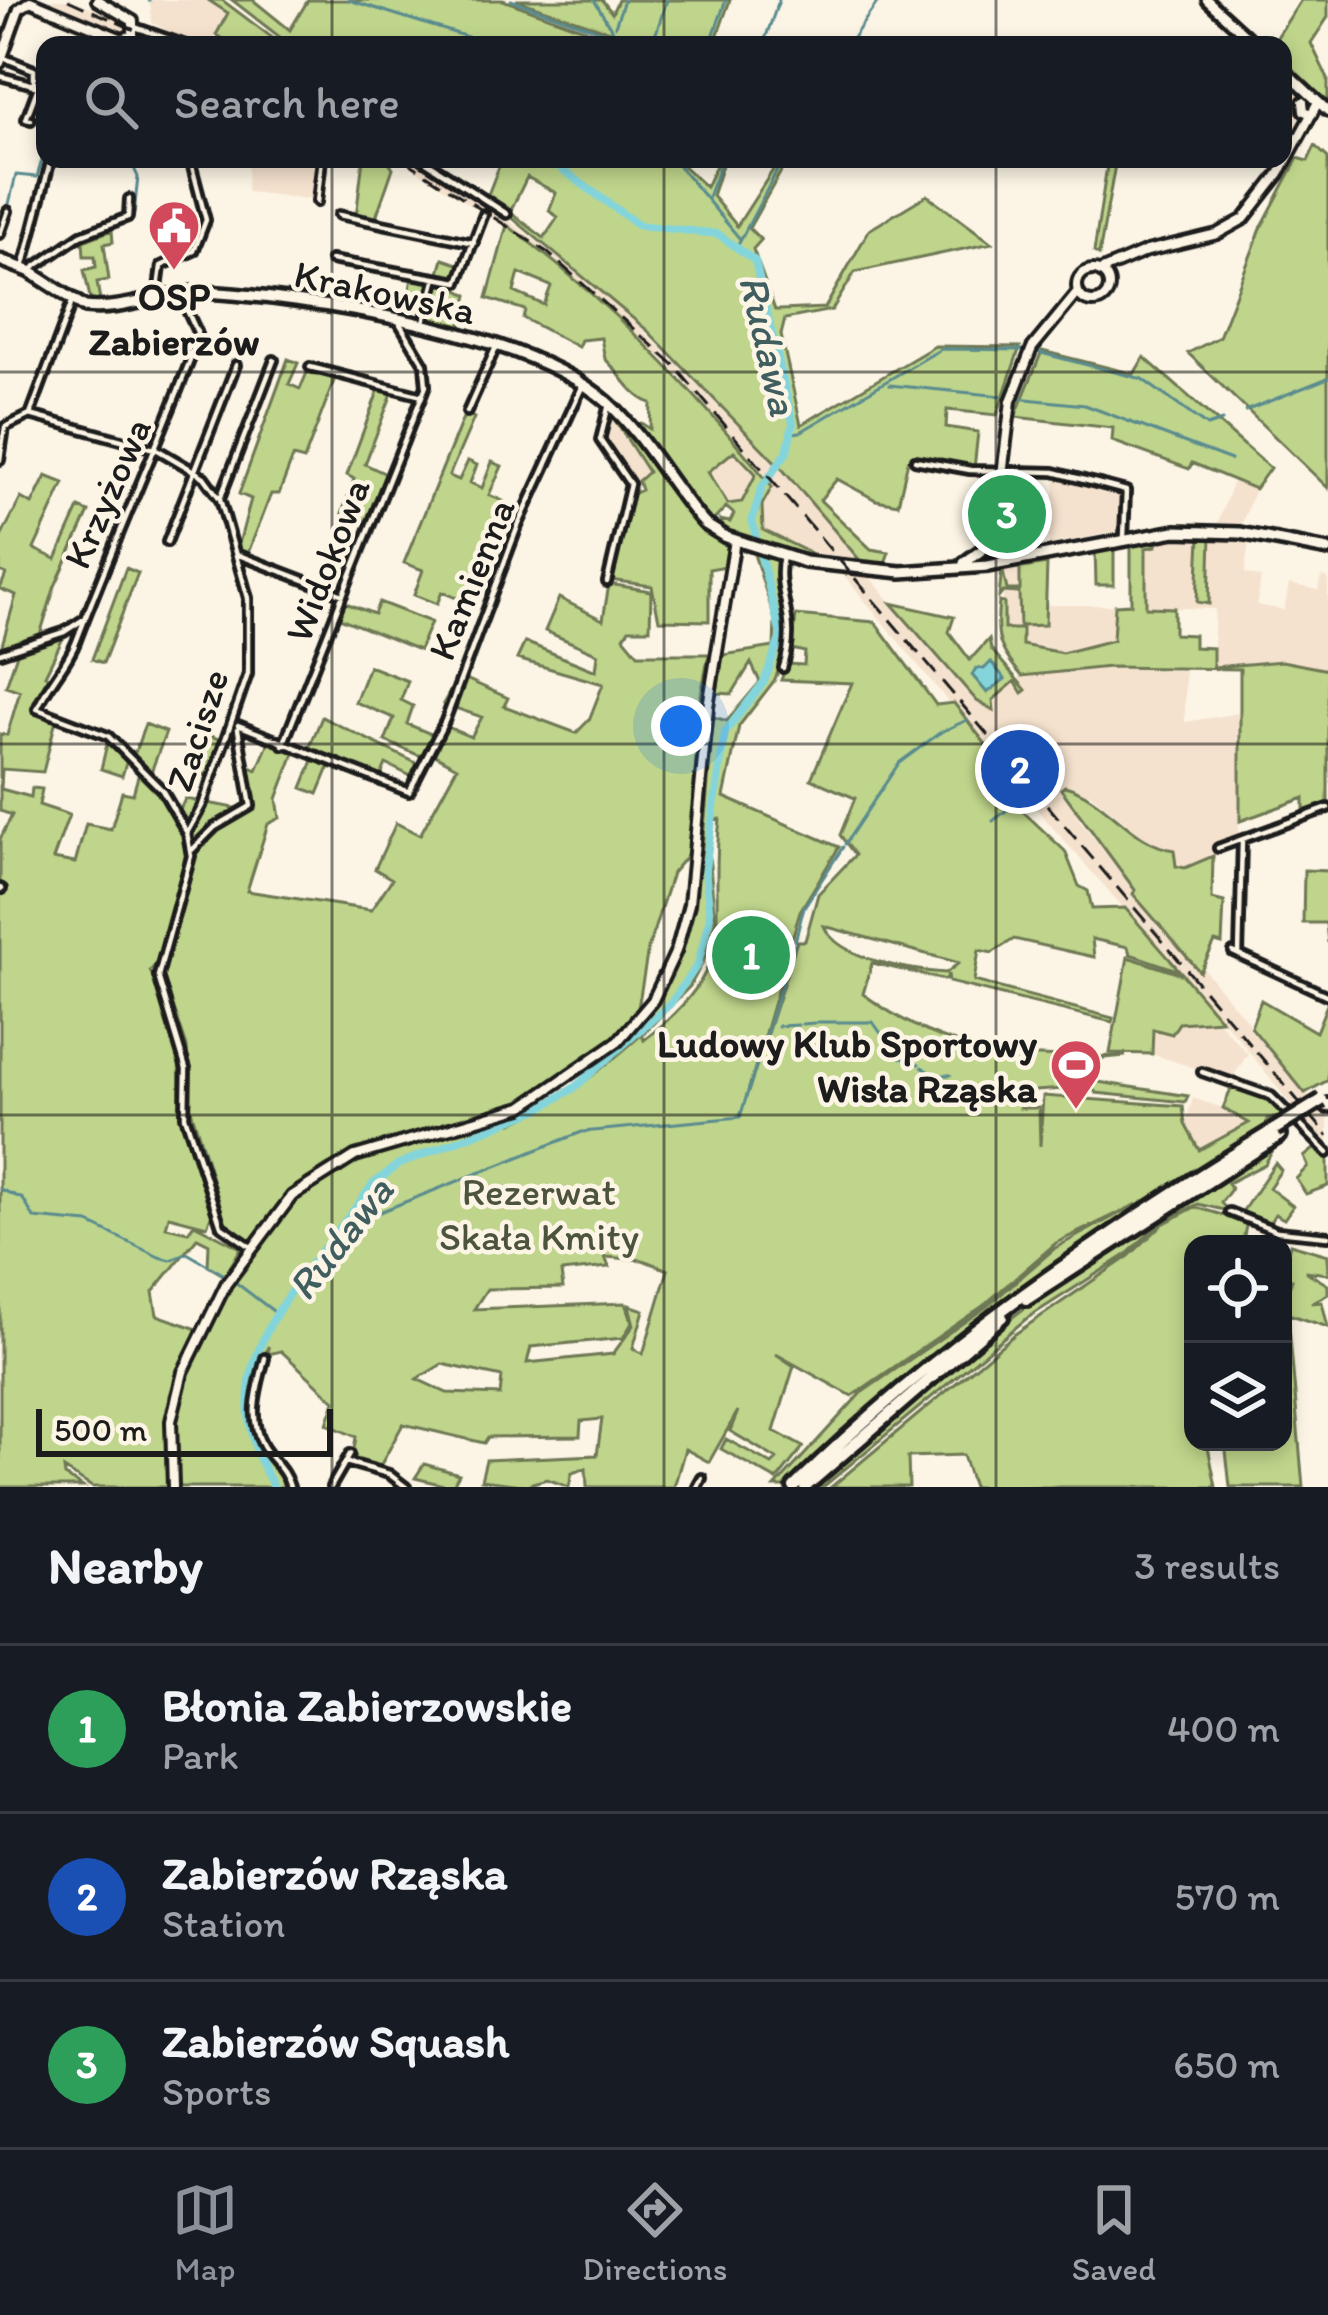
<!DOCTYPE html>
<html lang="en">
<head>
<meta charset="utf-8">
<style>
  :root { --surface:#171b24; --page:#20242c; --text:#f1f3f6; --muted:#9ea1a6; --line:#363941; --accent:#8c9099 }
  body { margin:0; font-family:Itim,sans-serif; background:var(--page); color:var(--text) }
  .controls { position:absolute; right:36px; bottom:36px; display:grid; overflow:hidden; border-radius:24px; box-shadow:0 6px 18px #0003 }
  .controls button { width:108px; height:108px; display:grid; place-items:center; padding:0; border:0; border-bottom:3px solid var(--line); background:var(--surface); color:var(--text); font:60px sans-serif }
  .scale { position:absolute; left:36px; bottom:30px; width:297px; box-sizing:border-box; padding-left:12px; border:6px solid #1c1c1c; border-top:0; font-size:33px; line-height:42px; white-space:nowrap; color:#1c1c1c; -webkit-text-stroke:9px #fcf5e5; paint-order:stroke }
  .you { position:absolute; left:681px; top:726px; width:42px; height:42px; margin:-30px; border:9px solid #fff; border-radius:50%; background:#1a73e8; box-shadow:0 0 0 18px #1a73e833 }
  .badge { display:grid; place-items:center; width:78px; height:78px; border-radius:50%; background:var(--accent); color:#fff; font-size:39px; font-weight:700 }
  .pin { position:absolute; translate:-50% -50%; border:6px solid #fff; box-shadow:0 3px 12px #0006 }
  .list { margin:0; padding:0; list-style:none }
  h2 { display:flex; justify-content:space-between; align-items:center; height:156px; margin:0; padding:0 48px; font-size:51px }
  h2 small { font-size:39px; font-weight:400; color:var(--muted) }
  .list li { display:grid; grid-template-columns:78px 1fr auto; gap:36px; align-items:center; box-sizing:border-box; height:168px; padding:0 48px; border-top:3px solid var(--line) }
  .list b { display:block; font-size:45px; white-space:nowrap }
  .list p { margin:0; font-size:39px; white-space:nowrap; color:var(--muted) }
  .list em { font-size:39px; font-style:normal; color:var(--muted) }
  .icon { flex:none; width:66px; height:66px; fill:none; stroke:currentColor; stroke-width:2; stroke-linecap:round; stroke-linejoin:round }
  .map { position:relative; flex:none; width:1328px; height:1487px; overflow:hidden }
  .search { position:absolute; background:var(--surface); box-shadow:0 6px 18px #0003; left:36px; right:36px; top:36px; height:132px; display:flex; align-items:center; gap:30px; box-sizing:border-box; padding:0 42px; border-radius:24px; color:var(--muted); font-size:45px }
  .sheet { height:660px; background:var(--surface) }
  nav { display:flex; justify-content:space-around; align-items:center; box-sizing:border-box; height:168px; border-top:3px solid var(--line); background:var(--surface); font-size:33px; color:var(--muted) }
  nav a { display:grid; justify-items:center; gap:6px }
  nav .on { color:var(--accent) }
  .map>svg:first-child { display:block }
  .built { fill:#f5e2ce }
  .green { fill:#bfd58b; stroke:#6e7854; stroke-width:3; fill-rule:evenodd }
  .water { fill:#84d5db; stroke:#5a8b8f; stroke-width:3 }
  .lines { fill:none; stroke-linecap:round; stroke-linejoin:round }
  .stream { stroke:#5a8b8f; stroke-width:3 }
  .river { stroke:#84d5db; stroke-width:8 }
  .street-casing { stroke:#1c1c1c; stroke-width:14 }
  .secondary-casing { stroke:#1c1c1c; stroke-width:16 }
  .primary-casing { stroke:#1c1c1c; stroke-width:18 }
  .highway-casing { stroke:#1c1c1c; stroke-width:20 }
  .street { stroke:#fcf5e5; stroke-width:4.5 }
  .secondary { stroke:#fcf5e5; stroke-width:8 }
  .primary { stroke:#fcf5e5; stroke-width:9 }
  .highway { stroke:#fcf5e5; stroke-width:10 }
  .rail { stroke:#1c1c1c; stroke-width:3; stroke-dasharray:18 9; stroke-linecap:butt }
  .highway-bridge-casing { stroke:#1c1c1c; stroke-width:20; stroke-linecap:butt }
  .highway-bridge { stroke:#fcf5e5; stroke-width:10 }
  .grid { fill:none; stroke:#1c1c1c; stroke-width:3; stroke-opacity:0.55 }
  .labels { text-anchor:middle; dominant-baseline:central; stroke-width:9; stroke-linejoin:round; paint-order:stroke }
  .street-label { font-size:39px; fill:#1c1c1c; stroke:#fcf5e5 }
  .poi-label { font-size:39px; font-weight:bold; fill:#1c1c1c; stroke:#fcf5e5 }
  .park-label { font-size:39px; fill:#4d543d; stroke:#fcf5e5 }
  .water-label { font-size:42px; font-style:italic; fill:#405d5f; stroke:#fcf5e5 }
</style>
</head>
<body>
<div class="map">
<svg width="1328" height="1487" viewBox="0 0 1328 1487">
  <rect width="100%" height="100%" fill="#fcf5e5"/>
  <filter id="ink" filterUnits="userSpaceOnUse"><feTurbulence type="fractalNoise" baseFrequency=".00833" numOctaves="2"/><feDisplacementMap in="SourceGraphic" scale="24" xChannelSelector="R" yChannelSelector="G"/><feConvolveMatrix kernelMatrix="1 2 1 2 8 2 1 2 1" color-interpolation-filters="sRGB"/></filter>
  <g filter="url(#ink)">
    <path class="built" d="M43 0H74L175 45H146Z
      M150 0H208L228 13 217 35 235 45H197L152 23Z
      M1283 73 1300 90 1295 133 1283 150Z
      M248 159H301L318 166 316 200 247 192Z
      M399 159H411L491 207 608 295 784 471 864 565 812 559 814 554 762 530V505L771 486 671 367 545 253Z
      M608 412 651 470 631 485 622 463 603 441Z
      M734 450 757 474 742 502 727 505 707 471Z
      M1056 475 1125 493 1121 531 1048 545Z
      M1233 481 1255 489 1241 526 1218 523Z
      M1211 534 1249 539 1245 573 1261 578 1257 605 1284 610 1289 584 1318 590 1322 576 1328 578V670L1282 661 1212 667 1215 609 1146 607V540L1200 536 1197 601 1209 604Z
      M1020 562 1022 625H1045L1046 605H1115L1114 640 1062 653 1022 645 1004 631 1002 567Z
      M842 573 869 576 977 701 992 710 993 700 1025 673 1109 667 1185 671V722L1239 713V846L1185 868 1176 866 1174 850 1157 848 1088 792 1077 817 1328 1118V1152L1239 1039 1039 812Z
      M1218 1021 1248 1054 1231 1080 1152 1054V1029L1173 1033 1179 1023Z
      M1193 1098 1223 1108 1250 1122 1199 1151 1185 1124Z"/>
    <path class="green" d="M208 0H222L282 45H235L216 35 228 13Z
      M232 0H253L290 30 308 0H503L615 40 612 32 516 0H602L612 13 618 0H730L714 45H290Z
      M1301 0H1328V17L1311 43 1328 79V106L1283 63V45H1272Z
      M1315 146 1328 158V488L1188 353 1219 337 1262 226 1298 158 1308 161Z
      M363 159H387L393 168 375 220 356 217Z
      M502 159H676L706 187 719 159H724L712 196 737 226 780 159H788L749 228 761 240 753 249 775 310H780L825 308 869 230 927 195 992 243 855 272 832 310 785 319 781 335 801 425 935 346 1020 347 997 415 947 410 946 427 978 432 974 469 922 456 908 461 898 504 876 500 837 479 820 500 871 549 889 552 884 566 863 564 784 471 647 330 487 197ZM527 177 556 193 549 211 558 217 544 238 510 212Z
      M1108 159H1116L1099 255 1094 252Z
      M507 225C609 301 692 387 772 487L762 505 763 530 814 555 812 559 724 529 720 520 730 522 734 514 726 507 714 520 704 516 635 426 641 423 650 429 651 403C631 397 620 372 605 359L601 338 581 340 578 347 523 318 525 310 487 298ZM519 273 551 286 544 305 514 292ZM734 451 756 474 742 502 728 504 708 472Z
      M112 230 113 242 104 244 109 280 97 282 100 301 91 302 84 270 96 267 95 256H84L83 241Z
      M443 259 464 266 457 289 468 295 459 333 424 324 430 301 409 294 412 278 436 284Z
      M1042 351 1134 374 1144 357 1270 468 1255 489 1192 463 1189 469 1112 441 1113 428 1015 417Z
      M288 359 298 363 289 384 300 389 309 368 337 373 304 460 293 457 279 494H271L248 553 237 551 251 499 239 494Z
      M380 386 394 388 365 464 388 475 371 523 342 513 354 479 347 475Z
      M609 411C658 449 672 513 727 545L726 566 709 569V621L659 620 652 586 610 580 632 494 641 490 638 481 648 472Z
      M465 413 474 418 449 476 459 480 468 461 477 465 470 483 482 488 492 462 502 466 489 495 503 501 464 601 442 592 437 604 414 595 423 570 404 563Z
      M46 476 64 483 34 549 56 559 79 508 89 512 55 586 39 638 0 652 16 595 0 589 6 574 0 571V539L21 498 32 504Z
      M1211 534 1209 604 1197 602 1200 536Z
      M1156 536V546L1146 548V607L1174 608V634L1194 635V647L1213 648V667L1282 661 1328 670V804L1304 812V798L1240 821V669L1109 667 1022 676C998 649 995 637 999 602L1004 603V629H1020L1019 593 1003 592 999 597 1002 567 1007 590H1020V562L1022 568 1047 564 1045 625 1022 626V645L1062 653 1113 640 1115 605 1131 604V541Z
      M1114 543V585H1096L1095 547Z
      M753 551 776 558 788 613 786 653 774 681 739 726 724 797 839 847 800 911 748 1092 797 941H805L818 894 855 855 840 835 855 798 811 779 852 683 781 680 787 664 804 665 805 652 792 649 796 615 875 622 936 705 954 703 1032 804 1014 803 1065 851 1079 886 1088 891 1092 909 1125 908 1180 971 1130 954 1128 947 1092 939 1094 957 1014 939 992 953 979 950 974 981 1113 1018 1112 1022 949 982 948 974 946 980 872 963 863 994C951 1058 1019 1059 1126 1056L1083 1060 1066 1077 1188 1096 1185 1102 1096 1093 1092 1087 1022 1092 1020 1108H1039L1040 1146 1043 1096 1183 1106 1185 1124 1199 1150 1249 1123 1223 1108 1233 1084 1270 1098 1282 1116 1267 1119 1268 1127 1141 1203V1206C1014 1288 894 1381 786 1487H775L861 1393 986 1307 1055 1248 1137 1204 1056 1243 983 1306 852 1396 776 1354 794 1366 774 1431 803 1447 777 1480 721 1449 726 1439 772 1464 777 1459 730 1431 738 1411 709 1462 685 1449 674 1487H587L586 1468 572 1473 569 1487 547 1479 532 1483 539 1487 481 1480 486 1460 597 1455 602 1419 581 1421 580 1436 488 1437 484 1443 403 1424 378 1470 352 1462 356 1437 327 1424 335 1401 281 1351 269 1354 268 1346 252 1411 263 1447 288 1487H177C175 1460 172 1431 177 1404 192 1335 270 1205 333 1170 386 1141 453 1138 510 1118L512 1123C562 1102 600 1071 641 1035L637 1029C707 943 702 822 714 717L727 721 760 682 751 663 732 694 717 693 723 655 774 647 775 620ZM720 819C707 923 746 961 644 1040L642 1035 690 986 704 960 715 922 709 854 714 820ZM824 926 959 963 946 973C913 971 838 960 824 926ZM605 1257 643 1260 668 1270 643 1354 633 1348 644 1310 629 1305 634 1325 613 1354 527 1363 531 1347 623 1338 632 1323 625 1303 474 1309 487 1289 563 1288 561 1272 609 1267ZM442 1364 502 1377 500 1395 447 1393 417 1379Z
      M126 568 138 573 103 663 92 659Z
      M609 584 651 591 650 629H629L624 637 638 654H709L700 700 690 852 672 873 648 949 637 1014 611 1044 511 1111 328 1165 292 1188 251 1241 225 1222 190 1106 187 1047 161 969 194 848 179 812 185 799 246 810 250 799 235 742 243 763 257 770 269 742 295 751 277 799 280 818 268 824 247 891 371 910 392 879 375 869 396 823 420 835 457 767 431 753 445 726 471 737 482 717 443 704 459 676 508 698 504 706 576 733 589 720 603 684 517 659 525 642 596 671 598 654 545 631 559 598 603 620Z
      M343 602 374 614 379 602 431 622 419 650 337 617Z
      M891 603 954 617 949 632 970 660 989 639 991 649 1026 690 1022 693 1015 681 993 700 994 711 977 701Z
      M66 632 45 675 56 679 36 711 56 720 43 772 2 769 1 789 31 797 32 788 42 789 39 805 69 815 53 859 75 863 86 824 111 829 122 792 133 794 140 769C212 850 186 867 158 962L150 971 166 1002 179 1049 180 1108 214 1209 207 1226 169 1216 166 1227 188 1232 194 1224 241 1248 225 1276 208 1266 209 1244 197 1238 153 1292 157 1315 197 1329 170 1395V1487H92L64 1469 65 1476 83 1487H0V839L12 815 0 811V734L7 735 20 691 6 686 19 648Z
      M369 666 408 681 401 700 413 706 407 724 436 736 425 758 385 741 394 718 355 702Z
      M322 717 422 766 415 778 386 764 379 781 307 753Z
      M145 724 166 732 151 772 134 755Z
      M205 734 224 741 211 777 193 771Z
      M108 740 128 757 122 776 101 769Z
      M314 758 330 765 318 794 302 788Z
      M1065 786C1106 797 1131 844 1174 850L1176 866 1185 868 1213 856 1212 899 1224 902 1222 944 1215 942 1200 972 1133 894 1135 890 1061 789Z
      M1304 870 1328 871V943L1326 923H1303Z
      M1128 957 1183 975 1221 1020 1179 1023 1172 1034 1153 1029 1152 1054 1110 1053Z
      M1261 1000 1316 1032 1328 1002V1080L1305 1093 1251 1027Z
      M1278 1141 1265 1164 1228 1183 1231 1189 1221 1203 1228 1211 1198 1204 1161 1222 1126 1255 1026 1319 823 1487H812L958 1359 1035 1300Z
      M1315 1148 1328 1155V1186L1306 1194 1296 1179 1308 1166 1304 1157Z
      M1275 1163 1281 1170 1269 1188 1293 1206 1284 1219 1275 1214 1267 1227 1240 1215Z
      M1195 1207 1247 1222 1242 1244H1193V1442H1207L1216 1487H973L963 1455 908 1457 909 1487H831L1015 1334 1129 1256 1163 1224Z
      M1290 1244 1328 1255V1274L1305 1271 1328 1285V1294L1311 1303 1322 1302 1328 1327 1288 1314 1303 1487H1230L1225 1442H1283V1292H1288L1292 1279 1283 1276Z
      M424 1464 459 1474 452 1487 415 1478Z"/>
    <path class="water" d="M991 662 1005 679 987 693 972 675 976 668 984 669Z"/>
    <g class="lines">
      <path class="stream" d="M349 0 493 45
        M511 0 618 37
        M594 0 621 45
        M149 1V0
        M615 26 624 0
        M318 40 335 45
        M652 45 667 0
        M710 45 726 0
        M763 45 779 0
        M848 45 879 0
        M673 159 740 239
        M708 197 722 159
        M8 208 16 175 37 177 45 150
        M107 230 134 214 138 177 133 166
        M76 242 104 231
        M738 245 783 159
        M1037 352 1142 379 1207 426 1222 421
        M889 385 1002 396
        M1017 398 1085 405 1231 460
        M1245 411 1328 378
        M802 431 941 349 1024 350
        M793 433 800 432
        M943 731 967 720
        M993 821 1023 797
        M845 844 899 763 941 732
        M795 941 804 907 843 847
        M818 1022H873L897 1056 919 1064
        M802 1024 815 1023
        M778 1026 798 1025
        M922 1067 933 1075H951
        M199 1139 208 1169
        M208 1171 225 1226
        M0 1189 23 1199 34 1218 89 1223 159 1257 171 1260 187 1253 223 1274
        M357 1206 377 1213 582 1132 740 1117 794 945
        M233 1232 250 1242
        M235 1282 277 1314"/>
      <path class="river" d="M274 1487C199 1363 305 1281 373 1184L399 1164 539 1109 574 1088 670 1004 698 964 710 917 705 869 725 732 764 682 781 636 752 521 762 487 787 452 793 423 755 261 718 234 638 225 548 159"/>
      <g class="street-casing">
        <path id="street" d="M135 27 186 45
          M2 57 34 70V86
          M0 76 45 88
          M31 120 26 119 38 87
          M422 159 507 214
          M317 202 322 159
          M339 215 474 243
          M0 234 8 211
          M331 260 458 282 484 214
          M23 268 51 159
          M29 271 81 235 128 217 129 199
          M179 293 197 332 196 345C158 444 116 538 78 637 69 664 47 684 37 709L108 736 162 790 187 833 191 856 158 976 186 1069 185 1116 221 1226 251 1247
          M157 296 161 266 194 251 206 220 190 159
          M424 322 435 281
          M310 367 422 396
          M467 412 496 347
          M30 415 158 450 204 477 220 499 248 598V674L202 806 187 833
          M0 460 5 427 30 415 72 302
          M915 460 970 470 1054 472 1126 491 1124 537
          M220 499 274 360
          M167 542 236 365
          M236 554 343 595
          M783 556C774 595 800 617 783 668
          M607 582 630 484 600 440 609 404
          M0 653 64 632 84 619
          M238 725 409 792 445 721 518 526 583 385
          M283 745 426 386 424 364 400 324
          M1218 848 1328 808
          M192 850 215 827 251 806 238 729
          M0 888 2 889
          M1233 952 1328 996
          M1239 955 1242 841
          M1202 1072 1271 1096 1328 1153
          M1229 1212 1277 1231 1328 1236
          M265 1358C258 1388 247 1416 263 1446 272 1461 285 1469 290 1487
          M346 1462 389 1474 406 1487
          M331 1487 350 1454
          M697 1487 702 1478"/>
      </g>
      <g class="secondary-casing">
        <path id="secondary" d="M1207 0 1256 45
          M0 63 19 9 30 1 122 39 133 35V21L97 0
          M1283 69 1328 111
          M1303 102 1304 111 1312 114
          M1077 286a16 16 0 1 1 32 0a16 16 0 1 1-32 0Z
          M1100 271 1147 251 1217 234 1244 219 1279 174 1318 102
          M993 548 1011 401 1032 348 1078 292
          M173 1487 171 1421 183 1372 226 1284 292 1196 355 1156 522 1107 618 1041 653 1000 676 951 689 904 708 707 735 540"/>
      </g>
      <g class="primary-casing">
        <path id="primary" d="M0 260 29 271 85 307C124 312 164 291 204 292 310 298 527 331 607 402 646 437 670 486 705 524L726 537 805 562 901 572 988 566 1175 531 1240 533 1328 550
          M964 563 986 547 1010 557"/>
      </g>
      <g class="highway-casing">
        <path id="highway" d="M1327 1106 1328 1105
          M1027 1299 1280 1135
          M794 1487C938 1345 1103 1234 1275 1129
          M805 1487 1002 1317"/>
      </g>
      <use href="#street" class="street"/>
      <use href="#secondary" class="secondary"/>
      <use href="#primary" class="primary"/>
      <use href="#highway" class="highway"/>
      <path class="rail" d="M68 0 168 45
        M403 159 547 252 673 364 1328 1136"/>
      <g class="highway-bridge-casing">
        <path id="highway-bridge" d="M1275 1129 1322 1100"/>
      </g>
      <use href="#highway-bridge" class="highway-bridge"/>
    </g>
  </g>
  <path class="grid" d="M332 0V45M664 0V45M996 0V45M332 159V1487M664 159V1487M996 159V1487M0 372H1328M0 744H1328M0 1115H1328"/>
  <defs>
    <g id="civic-pin" transform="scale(2.7)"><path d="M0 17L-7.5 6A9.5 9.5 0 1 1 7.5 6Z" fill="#d1495b" stroke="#fcf5e5"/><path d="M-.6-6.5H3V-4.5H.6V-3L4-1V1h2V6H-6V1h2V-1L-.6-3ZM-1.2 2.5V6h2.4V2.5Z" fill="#fff"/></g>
    <g id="stadium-pin" transform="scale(2.7)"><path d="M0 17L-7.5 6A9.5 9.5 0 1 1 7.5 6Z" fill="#d1495b" stroke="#fcf5e5"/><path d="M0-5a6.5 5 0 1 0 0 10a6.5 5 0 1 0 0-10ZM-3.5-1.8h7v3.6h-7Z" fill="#fff"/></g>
  </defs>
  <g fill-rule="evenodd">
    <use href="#civic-pin" x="174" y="226"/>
    <use href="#stadium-pin" x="1076" y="1065"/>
  </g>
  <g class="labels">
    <g class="street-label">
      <text transform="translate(385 292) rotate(12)">Krakowska</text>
      <text transform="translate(107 493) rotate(-66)">Krzyżowa</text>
      <text transform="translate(327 560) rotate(-69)">Widokowa</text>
      <text transform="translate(471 579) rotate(-68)">Kamienna</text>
      <text transform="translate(197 730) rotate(-72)">Zacisze</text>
    </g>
    <g class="poi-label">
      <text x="174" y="296">OSP<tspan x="174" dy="45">Zabierzów</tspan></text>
      <text x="1037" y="1043" text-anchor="end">Ludowy Klub Sportowy<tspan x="1037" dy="45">Wisła Rząska</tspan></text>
    </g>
    <g class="park-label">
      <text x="539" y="1191">Rezerwat<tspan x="539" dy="45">Skała Kmity</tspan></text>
    </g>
    <g class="water-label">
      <text transform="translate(769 345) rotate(77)">Rudawa</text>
      <text transform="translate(340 1238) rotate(-52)">Rudawa</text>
    </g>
  </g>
</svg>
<div class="controls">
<button><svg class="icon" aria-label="locate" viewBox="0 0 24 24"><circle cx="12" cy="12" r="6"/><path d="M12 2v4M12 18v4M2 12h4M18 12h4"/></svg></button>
<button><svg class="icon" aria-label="layers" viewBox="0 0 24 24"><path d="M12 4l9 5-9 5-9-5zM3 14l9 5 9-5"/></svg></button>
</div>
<div class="scale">500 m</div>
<div class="you"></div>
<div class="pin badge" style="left:751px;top:955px;background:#2e9e5b">1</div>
<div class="pin badge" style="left:1020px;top:769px;background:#1a4fb4">2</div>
<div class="pin badge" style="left:1007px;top:514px;background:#2e9e5b">3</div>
<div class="search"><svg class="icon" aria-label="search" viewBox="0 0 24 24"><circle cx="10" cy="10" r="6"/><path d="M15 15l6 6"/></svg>Search here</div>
</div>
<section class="sheet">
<h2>Nearby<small>3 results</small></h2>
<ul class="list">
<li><span class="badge" style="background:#2e9e5b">1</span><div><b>Błonia Zabierzowskie</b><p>Park</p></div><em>400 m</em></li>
<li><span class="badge" style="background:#1a4fb4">2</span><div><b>Zabierzów Rząska</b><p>Station</p></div><em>570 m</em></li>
<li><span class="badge" style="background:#2e9e5b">3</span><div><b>Zabierzów Squash</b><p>Sports</p></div><em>650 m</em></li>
</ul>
</section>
<nav>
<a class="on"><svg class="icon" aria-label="map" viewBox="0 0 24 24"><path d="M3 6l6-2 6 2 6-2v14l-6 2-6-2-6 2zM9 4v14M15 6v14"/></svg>Map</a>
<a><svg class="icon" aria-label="directions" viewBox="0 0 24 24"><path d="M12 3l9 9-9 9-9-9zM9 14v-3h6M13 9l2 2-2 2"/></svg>Directions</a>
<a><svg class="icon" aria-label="saved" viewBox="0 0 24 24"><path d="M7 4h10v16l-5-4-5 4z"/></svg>Saved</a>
</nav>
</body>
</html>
